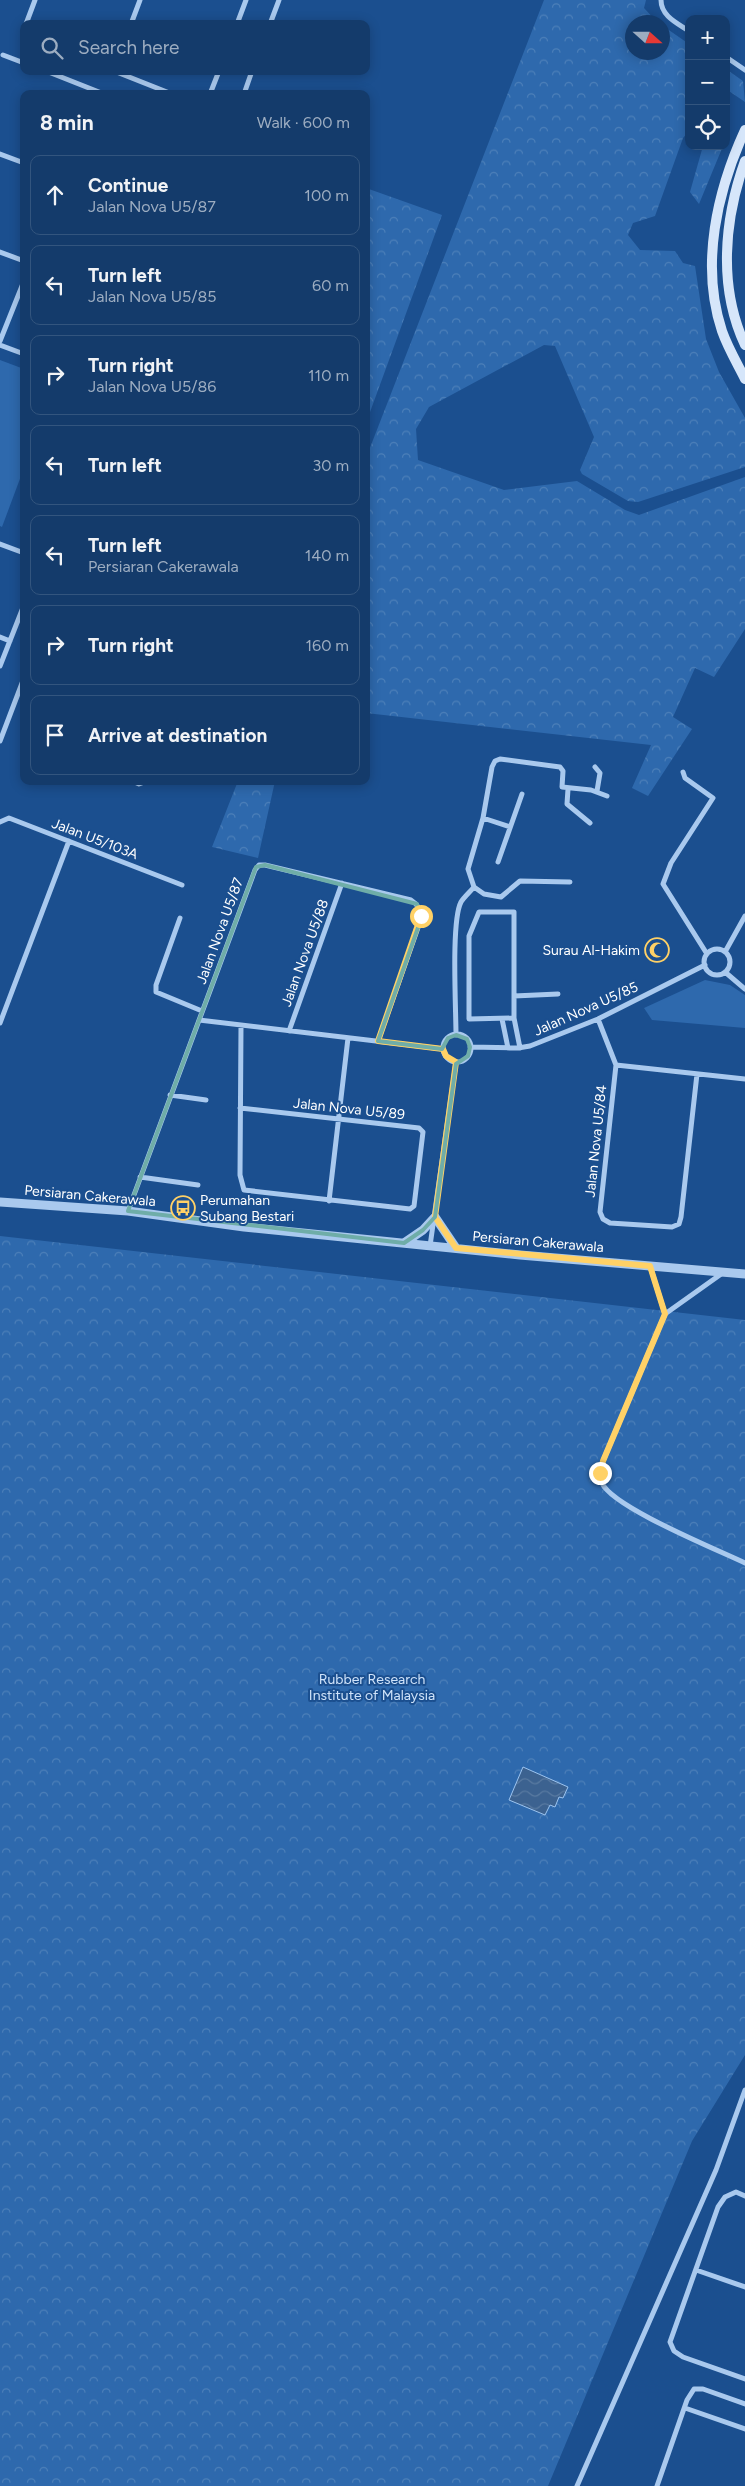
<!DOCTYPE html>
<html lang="en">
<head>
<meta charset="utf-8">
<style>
  :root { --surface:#143b6b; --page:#214673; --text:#f1f3f6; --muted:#9dadc1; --line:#33557e }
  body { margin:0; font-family:Figtree,sans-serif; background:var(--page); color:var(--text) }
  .controls { position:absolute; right:15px; top:15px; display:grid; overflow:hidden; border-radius:10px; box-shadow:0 2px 12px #0003 }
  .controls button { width:45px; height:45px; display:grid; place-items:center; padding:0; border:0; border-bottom:1px solid var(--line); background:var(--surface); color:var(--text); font:25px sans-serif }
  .compass { position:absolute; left:625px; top:15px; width:45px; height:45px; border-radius:50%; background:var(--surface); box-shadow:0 2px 12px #0003; rotate:111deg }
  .stop { position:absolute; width:15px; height:15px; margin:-11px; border:4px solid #ffd166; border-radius:50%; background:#fff }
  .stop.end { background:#ffd166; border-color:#fff; box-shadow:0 1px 5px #0008 }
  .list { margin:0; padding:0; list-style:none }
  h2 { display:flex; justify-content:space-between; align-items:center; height:65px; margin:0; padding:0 20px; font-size:21px }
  h2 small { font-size:16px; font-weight:400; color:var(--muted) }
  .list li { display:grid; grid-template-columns:32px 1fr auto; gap:15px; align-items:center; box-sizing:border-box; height:80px; margin:0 10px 10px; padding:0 10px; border:1px solid var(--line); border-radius:10px }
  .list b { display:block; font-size:19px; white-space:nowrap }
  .list p { margin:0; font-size:16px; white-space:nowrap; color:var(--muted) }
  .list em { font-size:16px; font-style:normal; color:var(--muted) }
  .icon { flex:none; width:28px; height:28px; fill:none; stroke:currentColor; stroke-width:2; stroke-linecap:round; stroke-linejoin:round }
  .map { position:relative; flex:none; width:745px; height:2486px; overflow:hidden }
  .search { position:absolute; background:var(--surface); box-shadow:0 2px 12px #0003; left:20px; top:20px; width:350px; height:55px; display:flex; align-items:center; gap:12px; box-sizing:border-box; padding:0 18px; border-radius:10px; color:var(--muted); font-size:19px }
  .panel { position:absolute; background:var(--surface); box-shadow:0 2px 12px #0003; left:20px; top:90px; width:350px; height:695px; border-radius:10px }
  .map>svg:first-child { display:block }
  .forest { fill:url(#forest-crowns) }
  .park { fill:#2e69ad }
  .water { fill:url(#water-waves); stroke:#9cc4f0 }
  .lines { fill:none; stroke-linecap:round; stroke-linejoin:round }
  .minor { stroke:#a9c9ee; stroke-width:5 }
  .tertiary { stroke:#a9c9ee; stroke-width:9 }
  .secondary { stroke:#d6e6fa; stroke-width:10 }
  .route { stroke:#ffd166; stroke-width:6 }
  .marked { fill:none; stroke:#6fada8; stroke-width:4; stroke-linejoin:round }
  .labels { text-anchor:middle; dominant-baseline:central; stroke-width:4; stroke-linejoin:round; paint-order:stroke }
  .street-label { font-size:14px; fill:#fff; stroke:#1b4f8f }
  .poi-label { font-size:14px; fill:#fff; stroke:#1b4f8f; text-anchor:end }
  .park-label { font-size:14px; fill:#cfe3fa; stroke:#1b4f8f }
</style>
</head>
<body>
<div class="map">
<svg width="745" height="2486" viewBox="0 0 745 2486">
  <defs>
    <pattern id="forest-crowns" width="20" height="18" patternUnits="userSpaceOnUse" patternTransform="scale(1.25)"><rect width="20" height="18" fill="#2e69ad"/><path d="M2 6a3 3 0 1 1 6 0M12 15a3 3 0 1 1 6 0" fill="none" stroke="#4d80b9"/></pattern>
    <pattern id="water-waves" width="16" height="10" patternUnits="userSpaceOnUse" patternTransform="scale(1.25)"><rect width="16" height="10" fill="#3c6290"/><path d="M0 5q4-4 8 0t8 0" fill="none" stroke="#597aa1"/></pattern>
  </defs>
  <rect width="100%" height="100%" fill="#1b4f8f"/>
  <path class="forest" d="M544 0H646L644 8 657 22H632V52H662L663 26 689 44V131L683 138 655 216 633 223 628 235 640 250 675 251 683 263 695 266 706 339 719 372 745 418V467L638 502 628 501 582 474 580 470 594 437 555 346 544 345 429 407 416 429 418 460 504 490 577 481 625 510 639 515 745 477V629L714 677 695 668 673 717 692 729 648 796 632 788 651 745 366 713V458Z
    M726 69 743 81 745 102 726 89Z
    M703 146H723L699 204 690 192Z
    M366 188 442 215 366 423Z
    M238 781H275L258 858 212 847Z
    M0 1236 745 1320V2055L692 2141 548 2486H0Z"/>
  <path class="park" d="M0 360 24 369V468L2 527 0 526Z
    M705 980 730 985 745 995V1028L652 1020 644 1008Z"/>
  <path class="water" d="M523 1767 568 1787 563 1798 559 1797 555 1807 550 1805 545 1815 509 1800Z"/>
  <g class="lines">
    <path class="minor" d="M661 0C661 16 677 23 689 31
      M26 24 35 0
      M131 24 140 0
      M237 24 246 0
      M270 24 279 0
      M3 55 24 63
      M726 57 745 70
      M46 71 104 94
      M114 71 172 94
      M210 94 219 71
      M244 94 252 71
      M0 154 24 163
      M0 252 24 261
      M0 341 24 281
      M0 345 24 354
      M0 544 24 553
      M0 637 10 641
      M0 666 24 605
      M0 741 24 678
      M595 767 600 773 597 791
      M683 772 685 778 713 798 671 863 663 884 707 954
      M132 781 139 784 147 781
      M568 789 567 804 590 823
      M483 818 510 827
      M0 822 9 818 182 885
      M498 862 522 794
      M570 882 520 881 501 897 484 894 474 887 468 869 483 818 492 767 495 761 500 759 560 767 563 771 562 787 591 790 607 796
      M180 918 156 985V992L202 1011
      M704 962a13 13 0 1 1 26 0a13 13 0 1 1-26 0Z
      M725 952 745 916
      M725 972 745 989
      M514 996 558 994
      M514 1018 469 1019V936L479 912H514V1018L520 1048
      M502 1019 508 1048
      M598 1019 616 1065 600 1212 603 1219 610 1223 672 1227 679 1224 681 1217 697 1074
      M199 1020 443 1049
      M0 1023 69 841
      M289 1031 342 883
      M443 1048a14 14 0 1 1 28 0a14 14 0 1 1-28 0Z
      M456 1035C456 1008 451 921 461 902 464 897 470 892 474 887
      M470 1047 518 1048 530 1046 598 1019 705 965
      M616 1065 745 1079
      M170 1095 206 1100
      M240 1108 419 1128 423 1132 414 1206 410 1209 244 1190 240 1175 241 1026
      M140 1177 198 1185
      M329 1201 348 1038
      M128 1211 255 870 259 865H265L411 900C419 905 422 912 420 922L378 1041
      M430 1246 456 1062
      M650 1266 665 1314
      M724 1272 665 1314 603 1461C601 1468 599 1476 602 1483 612 1507 718 1550 745 1563
      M745 2196 736 2192 725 2197 718 2207 670 2342 674 2351 683 2357 745 2379
      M696 2270 745 2287
      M685 2408 745 2429
      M577 2486 716 2170 745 2090
      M657 2486 687 2400 694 2389H703L745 2404"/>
    <path class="tertiary" d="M0 1202 128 1211 244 1227 520 1255 745 1274
      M404 1243 423 1230 435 1217 456 1248"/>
    <path class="secondary" d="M745 130C717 191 700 265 722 331 728 348 737 363 745 379
      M745 161C724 220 718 287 745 345"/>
  </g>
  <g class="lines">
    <path class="route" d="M421 916 378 1041 443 1049 446 1056 456 1062 435 1217 456 1248 650 1266 665 1314 603 1461 600 1473"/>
  </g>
  <path class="marked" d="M265 865 417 904 420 922 378 1041 442 1049 448 1038 456 1035 467 1039 470 1047 468 1056 456 1064 435 1217 423 1230 404 1243 128 1211 256 867Z"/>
  <defs>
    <g id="mosque-ring" transform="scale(1.25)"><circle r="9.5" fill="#1b4f8f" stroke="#ffd166" stroke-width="1.5"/><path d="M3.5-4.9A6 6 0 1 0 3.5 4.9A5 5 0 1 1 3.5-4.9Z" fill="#ffd166"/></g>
    <g id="bus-ring" transform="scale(1.25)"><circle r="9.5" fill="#1b4f8f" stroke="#ffd166" stroke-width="1.5"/><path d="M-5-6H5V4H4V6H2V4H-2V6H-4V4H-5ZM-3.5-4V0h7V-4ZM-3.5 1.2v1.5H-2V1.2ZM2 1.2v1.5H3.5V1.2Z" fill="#ffd166"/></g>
  </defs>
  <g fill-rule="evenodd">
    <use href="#mosque-ring" x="657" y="950"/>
    <use href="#bus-ring" x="183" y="1208"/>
  </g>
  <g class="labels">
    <g class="street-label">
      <text transform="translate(95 839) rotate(21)">Jalan U5/103A</text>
      <text transform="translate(220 931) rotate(-70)">Jalan Nova U5/87</text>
      <text transform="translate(305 953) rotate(-70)">Jalan Nova U5/88</text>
      <text transform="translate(586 1009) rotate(-24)">Jalan Nova U5/85</text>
      <text transform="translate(349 1109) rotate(6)">Jalan Nova U5/89</text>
      <text transform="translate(596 1141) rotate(-84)">Jalan Nova U5/84</text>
      <text transform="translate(90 1196) rotate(5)">Persiaran Cakerawala</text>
      <text transform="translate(538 1242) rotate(5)">Persiaran Cakerawala</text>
    </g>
    <g class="poi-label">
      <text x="640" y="950">Surau Al-Hakim</text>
      <text x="200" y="1200" text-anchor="start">Perumahan<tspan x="200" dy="16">Subang Bestari</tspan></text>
    </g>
    <g class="park-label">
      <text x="372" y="1679">Rubber Research<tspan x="372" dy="16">Institute of Malaysia</tspan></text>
    </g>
  </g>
</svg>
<div class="controls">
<button>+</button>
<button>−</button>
<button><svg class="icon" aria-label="locate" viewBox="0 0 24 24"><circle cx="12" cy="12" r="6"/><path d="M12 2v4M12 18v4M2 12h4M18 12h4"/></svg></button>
</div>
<svg class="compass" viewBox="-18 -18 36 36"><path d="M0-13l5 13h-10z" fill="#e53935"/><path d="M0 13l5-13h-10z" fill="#9dadc1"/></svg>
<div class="stop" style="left:421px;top:916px"></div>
<div class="stop end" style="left:600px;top:1473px"></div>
<div class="search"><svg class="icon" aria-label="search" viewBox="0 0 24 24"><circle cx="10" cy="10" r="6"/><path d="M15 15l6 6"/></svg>Search here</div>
<section class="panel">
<h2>8 min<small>Walk · 600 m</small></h2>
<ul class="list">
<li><svg class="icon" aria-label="ahead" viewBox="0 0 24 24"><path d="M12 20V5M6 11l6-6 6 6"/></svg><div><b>Continue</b><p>Jalan Nova U5/87</p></div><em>100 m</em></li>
<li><svg class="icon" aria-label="left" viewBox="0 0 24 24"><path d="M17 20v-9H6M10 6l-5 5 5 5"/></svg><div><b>Turn left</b><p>Jalan Nova U5/85</p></div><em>60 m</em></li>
<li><svg class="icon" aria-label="right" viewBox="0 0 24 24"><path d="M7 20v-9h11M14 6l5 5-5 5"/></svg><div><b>Turn right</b><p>Jalan Nova U5/86</p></div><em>110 m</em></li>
<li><svg class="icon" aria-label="left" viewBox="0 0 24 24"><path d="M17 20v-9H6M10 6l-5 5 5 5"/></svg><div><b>Turn left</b></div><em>30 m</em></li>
<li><svg class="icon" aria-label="left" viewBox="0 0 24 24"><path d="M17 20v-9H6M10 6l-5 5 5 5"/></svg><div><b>Turn left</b><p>Persiaran Cakerawala</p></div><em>140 m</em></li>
<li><svg class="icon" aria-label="right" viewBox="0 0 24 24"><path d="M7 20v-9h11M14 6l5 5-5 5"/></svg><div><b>Turn right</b></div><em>160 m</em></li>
<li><svg class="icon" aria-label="arrive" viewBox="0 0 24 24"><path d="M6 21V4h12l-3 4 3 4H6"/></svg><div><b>Arrive at destination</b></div></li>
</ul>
</section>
</div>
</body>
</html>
